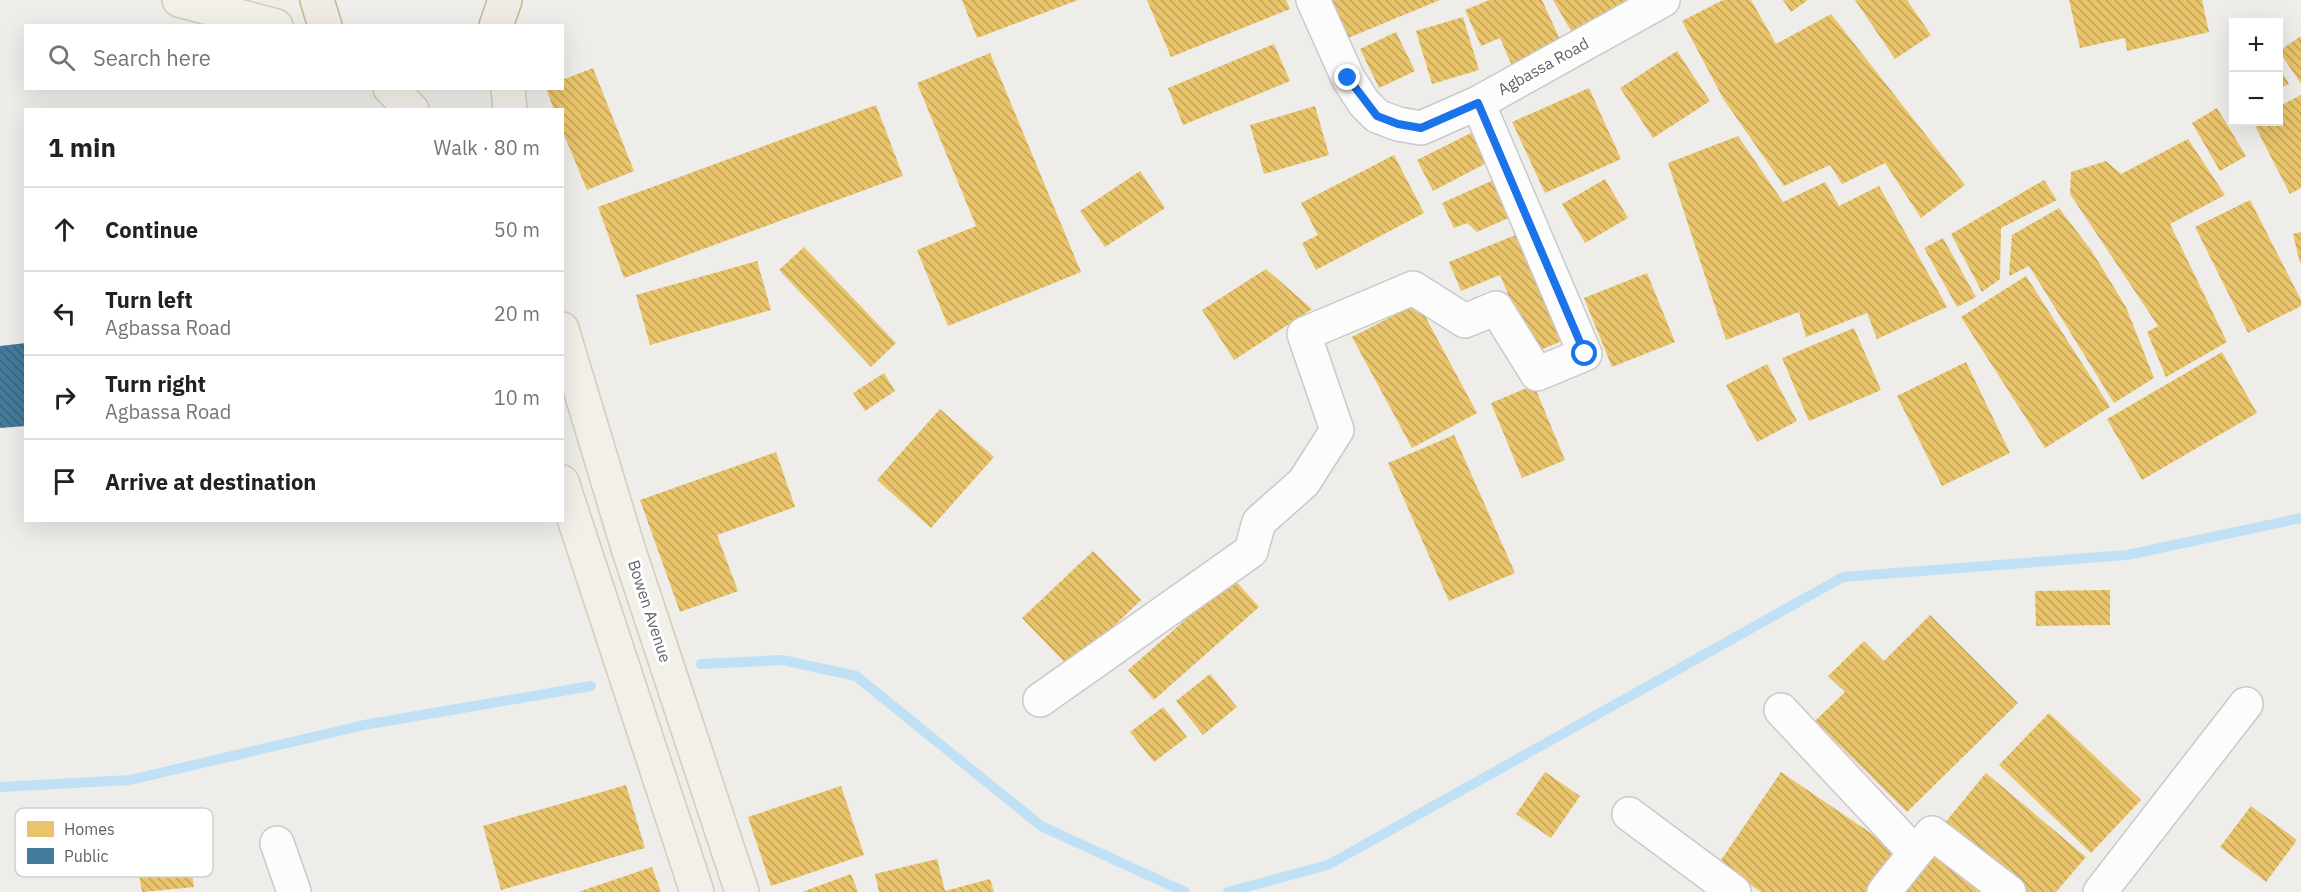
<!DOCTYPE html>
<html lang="en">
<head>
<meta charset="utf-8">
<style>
  :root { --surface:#fff; --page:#f2f2f2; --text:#202124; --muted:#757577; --line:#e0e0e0 }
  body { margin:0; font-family:"IBM Plex Sans",sans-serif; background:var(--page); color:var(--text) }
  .controls { position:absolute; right:18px; top:18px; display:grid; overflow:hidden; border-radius:0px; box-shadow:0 6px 24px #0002 }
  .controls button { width:54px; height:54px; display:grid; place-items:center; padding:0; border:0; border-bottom:2px solid var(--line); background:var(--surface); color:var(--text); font:30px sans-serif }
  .stop { position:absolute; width:18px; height:18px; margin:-14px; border:4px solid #1a73e8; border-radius:50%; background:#fff }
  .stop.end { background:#1a73e8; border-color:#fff; box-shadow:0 2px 6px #0008 }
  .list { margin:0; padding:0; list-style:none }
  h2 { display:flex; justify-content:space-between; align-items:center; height:78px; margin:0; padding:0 24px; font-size:26px }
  h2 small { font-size:20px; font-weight:400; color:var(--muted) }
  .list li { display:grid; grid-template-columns:39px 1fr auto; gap:18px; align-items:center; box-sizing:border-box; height:84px; padding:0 24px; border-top:2px solid var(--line) }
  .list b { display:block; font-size:22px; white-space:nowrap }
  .list p { margin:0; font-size:20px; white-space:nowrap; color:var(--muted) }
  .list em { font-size:20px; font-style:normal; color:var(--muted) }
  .icon { flex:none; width:33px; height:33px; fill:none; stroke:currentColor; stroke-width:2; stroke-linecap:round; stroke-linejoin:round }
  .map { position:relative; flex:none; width:2301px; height:892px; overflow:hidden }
  .search { position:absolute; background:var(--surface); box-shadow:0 6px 24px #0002; left:24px; top:24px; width:540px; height:66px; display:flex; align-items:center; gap:15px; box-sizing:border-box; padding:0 21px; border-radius:0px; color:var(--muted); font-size:22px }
  .panel { position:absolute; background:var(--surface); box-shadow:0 6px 24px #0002; left:24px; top:108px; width:540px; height:414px; border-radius:0px }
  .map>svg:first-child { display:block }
  .homes { fill:url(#homes-back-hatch) }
  .public { fill:url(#public-back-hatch) }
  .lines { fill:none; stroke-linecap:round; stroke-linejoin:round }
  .stream { stroke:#c0e1f5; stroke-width:10 }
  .minor-casing { stroke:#c9c9c9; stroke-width:36 }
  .major-casing { stroke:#d4ccba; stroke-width:36 }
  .highway-casing { stroke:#c5b598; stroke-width:36 }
  .minor { stroke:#fcfcfc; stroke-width:33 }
  .major { stroke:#f3f0e9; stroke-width:33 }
  .highway { stroke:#f0ece3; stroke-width:33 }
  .route { stroke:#1a73e8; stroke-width:8 }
  .labels { text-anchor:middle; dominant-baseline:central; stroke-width:6; stroke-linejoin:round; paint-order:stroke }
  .street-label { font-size:16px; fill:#5f6367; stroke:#fff }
  .key { fill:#fff; stroke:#cfd0d1; stroke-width:1.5 }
  .key-label { font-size:16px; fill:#5f6367 }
</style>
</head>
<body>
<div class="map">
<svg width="2301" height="892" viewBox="0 0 2301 892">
  <defs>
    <pattern id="homes-back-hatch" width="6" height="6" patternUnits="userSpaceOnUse" patternTransform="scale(1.5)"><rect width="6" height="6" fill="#e9c46a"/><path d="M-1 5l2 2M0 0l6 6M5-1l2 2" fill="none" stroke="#c0a35b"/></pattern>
    <pattern id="public-back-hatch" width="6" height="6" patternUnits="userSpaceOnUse" patternTransform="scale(1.5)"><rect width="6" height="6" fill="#457b9d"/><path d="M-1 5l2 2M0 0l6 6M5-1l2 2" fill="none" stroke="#3b647e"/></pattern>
  </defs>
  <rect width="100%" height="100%" fill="#eeedea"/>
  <path class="homes" d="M962 0H1078L977 38Z
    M1147 0H1286L1290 9 1171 57Z
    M1332 0H1440L1348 38Z
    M1489 0H1542L1562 44 1512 66 1500 38 1481 46 1465 10Z
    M1553 0H1635L1574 36Z
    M1723 0H1751L1776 44 1831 14 1965 185 1921 218 1885 163 1842 184 1830 165 1784 186 1724 100 1682 21Z
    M1783 0H1808L1791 12Z
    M1855 0H1907L1931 35 1895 59Z
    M2069 0H2202L2209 32 2127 51 2125 38 2080 48Z
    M1463 17 1479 70 1432 84 1416 31Z
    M1396 32 1415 71 1379 88 1360 49Z
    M2301 36V84L2279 51Z
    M1274 44 1290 81 1183 125 1168 88Z
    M1677 51 1710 101 1653 138 1620 88Z
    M990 53 1081 272 948 326 917 250 976 226 917 83Z
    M2278 66 2289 84 2278 89Z
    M593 68 634 171 587 190 562 130V110H554L546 88H562V80Z
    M1589 88 1621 159 1545 193 1512 122Z
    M2301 95V188L2290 194 2253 122H2278V107Z
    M876 105 903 176 624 278 598 207Z
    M1315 106 1329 155 1264 174 1250 125Z
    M2217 108 2246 156 2220 171 2192 123Z
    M1479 129 1494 159 1433 191 1417 160Z
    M1738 136 1783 202 1825 182 1839 206 1879 186 1947 307 1877 339 1867 313 1806 337 1799 312 1726 340 1668 163Z
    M2188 139 2225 195 2170 224 2227 342 2166 377 2147 332 2158 326 2070 194 2071 172 2106 161 2121 174Z
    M1394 155 1424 213 1316 270 1302 243 1318 235 1301 203Z
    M1140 171 1165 208 1105 247 1080 211Z
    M1498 178 1515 215 1477 232 1467 223 1454 228 1442 203Z
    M1605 179 1628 218 1585 243 1562 204Z
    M2044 180 2057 200 2001 228 2000 279 1982 292 1951 234Z
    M2250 200 2301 300V306L2248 333 2195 227Z
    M2059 208 2091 250 2126 307 2154 378 2114 403 2029 266 2009 276 2012 235Z
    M1523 232 1567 339 1533 353 1500 275 1461 291 1449 262Z
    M2301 232V263H2300L2293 234Z
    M1943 238 1976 297 1957 307 1924 248Z
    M804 247 896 343 871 367 779 270Z
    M757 261 771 310 650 345 636 295Z
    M1266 269 1312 309 1234 360 1202 310Z
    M1647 273 1675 342 1612 367 1584 298Z
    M2026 276 2110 407 2045 448 1961 317Z
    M1418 303 1477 413 1412 448 1352 337Z
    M1854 328 1881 390 1809 421 1782 358Z
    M2222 352 2257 413 2142 480 2107 419Z
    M1966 362 2010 453 1942 486 1897 396Z
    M1767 364 1797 421 1757 442 1726 385Z
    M884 373 895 391 865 411 853 393Z
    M1534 385 1565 460 1522 478 1491 403Z
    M940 409 994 457 931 528 877 480Z
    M1454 435 1515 573 1449 601 1388 463Z
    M776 452 795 507 717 535 738 591 680 612 640 500Z
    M1093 551 1141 600 1070 668 1022 618Z
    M1233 578 1259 607 1154 700 1128 670Z
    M2110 590V625L2036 626 2035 591Z
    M1930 615 2018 703 1907 812 1815 721 1845 692 1828 676 1864 641 1884 661Z
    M1210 674 1237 707 1203 735 1176 701Z
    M1163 707 1187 737 1154 762 1130 732Z
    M2049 713 2141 800 2091 853 1999 765Z
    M1545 772 1580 796 1551 838 1516 814Z
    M1781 772 1897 851 1869 892H1761L1719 863Z
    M1986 773 2086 857 2056 892H2026L1944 824Z
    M626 785 645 848 501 890 483 826Z
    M841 786 864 855 771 886 748 817Z
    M2251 806 2297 840 2266 882 2220 847Z
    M1939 848 1992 892H1903Z
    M189 854 194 887 142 892 137 863Z
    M937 859 945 891 990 879 994 892H879L875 874Z
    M652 867 661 892H578Z
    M851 874 858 892H802Z"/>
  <path class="public" d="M26 343V426L0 428V346Z"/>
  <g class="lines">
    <path class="stream" d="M701 664 782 660 856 676 1041 826 1185 892
      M0 787 130 780 364 725 591 686
      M1228 892 1328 865 1843 577 2127 555 2301 518"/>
    <g class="minor-casing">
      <path id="minor" d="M1313 0 1348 78 1364 103 1377 116 1398 124 1421 128 1478 103 1663 0
        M1040 700 1251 551 1259 522 1304 482 1337 430 1304 334 1413 288 1465 321 1496 308 1537 374 1585 354 1478 103
        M1781 710 1915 853 1932 833 2009 892
        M1629 814 1734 892
        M277 843 294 892
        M1884 892 1915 853
        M2100 892 2246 704"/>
    </g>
    <g class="major-casing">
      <path id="major" d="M179 0 276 26
        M390 88 412 110
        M508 88 510 110
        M562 329 628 548 742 892
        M562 482 697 892"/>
    </g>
    <g class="highway-casing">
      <path id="highway" d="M317 0 325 26
        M496 26 505 0"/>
    </g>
    <use href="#minor" class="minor"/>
    <use href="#major" class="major"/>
    <use href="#highway" class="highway"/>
  </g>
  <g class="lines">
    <path class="route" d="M1348 78 1377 116 1398 124 1421 128 1478 103 1585 354"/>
  </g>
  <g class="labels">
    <g class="street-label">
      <text transform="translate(1543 66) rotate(-29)">Agbassa Road</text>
      <text transform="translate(650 611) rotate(72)">Bowen Avenue</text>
    </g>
  </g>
  <rect x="15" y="808" width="198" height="69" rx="9" class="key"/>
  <rect x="27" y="821" width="27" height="16" fill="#e9c46a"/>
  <rect x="27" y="848" width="27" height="16" fill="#457b9d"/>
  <g class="key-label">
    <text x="64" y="835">Homes</text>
    <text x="64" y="862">Public</text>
  </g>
</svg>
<div class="controls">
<button>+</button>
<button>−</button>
</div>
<div class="stop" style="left:1585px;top:354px"></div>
<div class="stop end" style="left:1348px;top:78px"></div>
<div class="search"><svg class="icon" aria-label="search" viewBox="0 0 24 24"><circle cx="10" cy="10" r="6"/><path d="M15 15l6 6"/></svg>Search here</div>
<section class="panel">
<h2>1 min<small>Walk · 80 m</small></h2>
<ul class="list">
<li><svg class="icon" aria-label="ahead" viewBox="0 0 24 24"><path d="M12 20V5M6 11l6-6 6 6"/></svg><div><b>Continue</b></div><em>50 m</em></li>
<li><svg class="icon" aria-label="left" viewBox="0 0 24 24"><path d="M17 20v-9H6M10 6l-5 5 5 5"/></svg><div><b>Turn left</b><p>Agbassa Road</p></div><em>20 m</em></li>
<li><svg class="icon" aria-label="right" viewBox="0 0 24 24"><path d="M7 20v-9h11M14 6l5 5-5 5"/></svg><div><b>Turn right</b><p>Agbassa Road</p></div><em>10 m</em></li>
<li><svg class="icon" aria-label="arrive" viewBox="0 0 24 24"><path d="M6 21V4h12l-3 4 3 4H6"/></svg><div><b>Arrive at destination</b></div></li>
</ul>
</section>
</div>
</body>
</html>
